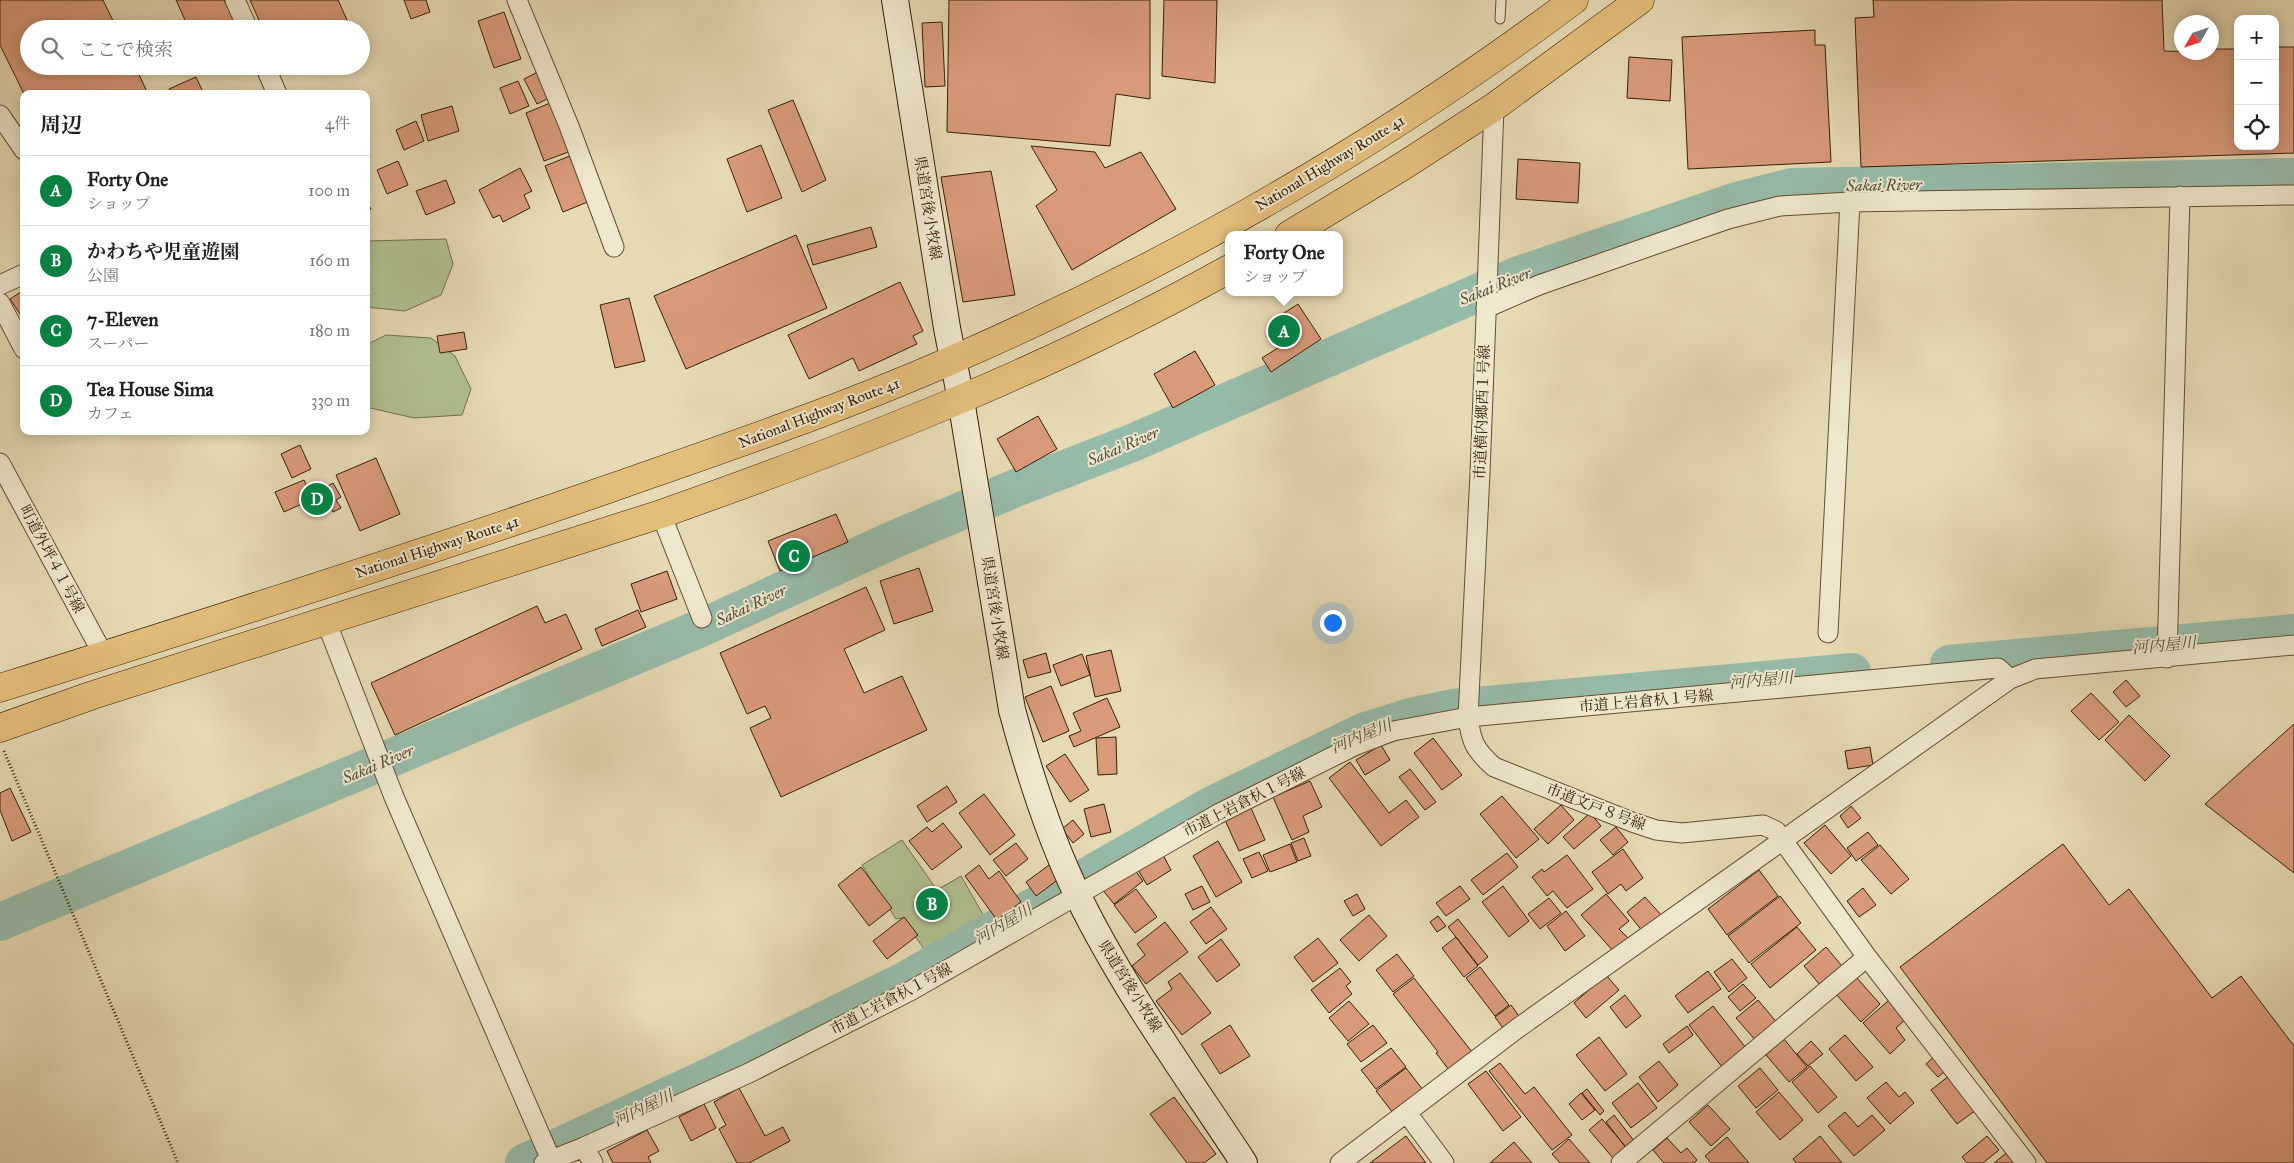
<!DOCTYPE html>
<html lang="ja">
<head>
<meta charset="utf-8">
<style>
  :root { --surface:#fff; --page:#f6f6f6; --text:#202124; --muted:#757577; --line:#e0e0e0; --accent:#0b8043 }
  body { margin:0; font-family:"IM FELL Great Primer","Noto Serif JP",serif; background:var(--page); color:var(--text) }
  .controls { position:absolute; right:15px; top:15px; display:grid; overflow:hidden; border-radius:10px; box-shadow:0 2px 12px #0003 }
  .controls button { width:45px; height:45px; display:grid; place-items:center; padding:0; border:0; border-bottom:1px solid var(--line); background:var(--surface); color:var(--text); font:25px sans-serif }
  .compass { position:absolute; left:2174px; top:15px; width:45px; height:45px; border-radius:50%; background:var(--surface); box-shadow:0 2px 12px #0003; rotate:231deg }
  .you { position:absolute; left:1332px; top:622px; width:18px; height:18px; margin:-12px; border:4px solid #fff; border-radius:50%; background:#1a73e8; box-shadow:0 0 0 8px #1a73e833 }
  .badge { display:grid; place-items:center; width:32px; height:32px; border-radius:50%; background:var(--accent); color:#fff; font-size:16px; font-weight:700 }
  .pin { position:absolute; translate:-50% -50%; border:2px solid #fff; box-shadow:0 1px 5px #0006 }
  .popup { position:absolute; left:1225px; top:231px; width:118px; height:65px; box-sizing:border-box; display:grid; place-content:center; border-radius:10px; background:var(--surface); filter:drop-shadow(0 1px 4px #0005); font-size:16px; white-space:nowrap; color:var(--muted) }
  .popup b { font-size:19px; color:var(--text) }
  .popup::after { content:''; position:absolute; left:50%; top:100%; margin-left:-10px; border:10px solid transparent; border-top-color:var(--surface) }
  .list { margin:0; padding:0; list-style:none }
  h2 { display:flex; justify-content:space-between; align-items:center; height:65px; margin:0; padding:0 20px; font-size:21px }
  h2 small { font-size:16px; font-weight:400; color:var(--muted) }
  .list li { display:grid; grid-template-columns:32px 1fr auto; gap:15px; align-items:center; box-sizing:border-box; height:70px; padding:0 20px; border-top:1px solid var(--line) }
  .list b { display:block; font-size:19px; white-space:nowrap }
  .list p { margin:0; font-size:16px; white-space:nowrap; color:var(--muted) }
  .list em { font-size:16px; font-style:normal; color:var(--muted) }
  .icon { flex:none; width:28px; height:28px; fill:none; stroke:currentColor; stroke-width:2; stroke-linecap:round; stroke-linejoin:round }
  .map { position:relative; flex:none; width:2294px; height:1163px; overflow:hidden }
  .search { position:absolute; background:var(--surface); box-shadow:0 2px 12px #0003; left:20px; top:20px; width:350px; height:55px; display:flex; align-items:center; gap:12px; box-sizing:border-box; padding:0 18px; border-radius:28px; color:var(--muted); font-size:19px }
  .panel { position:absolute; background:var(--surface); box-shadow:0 2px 12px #0003; left:20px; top:90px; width:350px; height:345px; border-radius:10px }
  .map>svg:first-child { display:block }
  .green { fill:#b1c090; stroke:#74704c }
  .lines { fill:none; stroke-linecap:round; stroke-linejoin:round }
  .river { stroke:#97bba9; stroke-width:38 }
  .building { fill:#d99a7a; stroke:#362007 }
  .service-casing { stroke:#624e32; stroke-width:11 }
  .minor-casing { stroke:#624e32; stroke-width:21 }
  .secondary-casing { stroke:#362007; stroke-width:28 }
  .trunk-casing { stroke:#362007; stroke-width:29 }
  .path { stroke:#362007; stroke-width:3; stroke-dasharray:1 2.5; stroke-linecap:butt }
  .service { stroke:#efe7ce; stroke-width:9 }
  .minor { stroke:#efe7ce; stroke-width:19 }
  .secondary { stroke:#efe7ce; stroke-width:26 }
  .trunk { stroke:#e3bd7a; stroke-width:28 }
  .labels { text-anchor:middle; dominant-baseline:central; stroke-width:4; stroke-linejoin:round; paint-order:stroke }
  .street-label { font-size:15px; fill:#362007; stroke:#efe7ce }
  .water-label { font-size:16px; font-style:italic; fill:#534e38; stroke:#efe7ce }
</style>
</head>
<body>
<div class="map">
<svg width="2294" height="1163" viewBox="0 0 2294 1163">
  <rect width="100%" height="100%" fill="#e6dab4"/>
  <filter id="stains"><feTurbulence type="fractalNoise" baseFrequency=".004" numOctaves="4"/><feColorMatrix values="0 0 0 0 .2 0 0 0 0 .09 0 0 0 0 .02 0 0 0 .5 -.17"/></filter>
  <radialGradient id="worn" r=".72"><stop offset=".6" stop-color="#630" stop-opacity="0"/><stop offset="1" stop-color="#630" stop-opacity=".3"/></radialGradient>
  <path class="green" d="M446 239 453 264 441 295 405 311 366 307V241Z
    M386 335 431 338 455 356 471 389 462 415 414 418 366 407V345Z
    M902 840 937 890 961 876 989 925 930 958 903 918 896 919 862 865Z"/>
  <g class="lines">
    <path class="river" d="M1949 664 2294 633
      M0 922 701 628 895 539 1018 487 1132 443 1519 275 1737 201 1792 187 2294 177
      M524 1163 711 1076 904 981 1212 805 1363 732 1414 716 1453 708 1852 672"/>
  </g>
  <path class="building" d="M0 0H103L117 29H29V66H135L148 94H24L0 45Z
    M176 0H224L236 25 226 29H189Z
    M250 0H338L351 29H263Z
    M404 0H426L430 12 411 19Z
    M949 0H1150V99L1116 94 1110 146 947 132Z
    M1164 0H1217L1215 83 1162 76Z
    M1873 0H2162L2164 51 2212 52V49H2238V146H2275V47H2294V153L1861 167 1855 18 1874 17Z
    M504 12 521 59 494 68 478 21Z
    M942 22 945 86 925 87 922 23Z
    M1815 30V45H1825L1831 162 1688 169 1682 37Z
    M1629 57 1672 60 1670 101 1627 98Z
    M542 70 555 95 537 104 524 79Z
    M196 77 204 94H171L169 89Z
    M518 81 529 106 510 114 500 88Z
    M793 100 826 180 802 192 768 110Z
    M555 101 574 150 544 161 526 113Z
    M452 106 459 131 428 141 421 115Z
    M416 121 424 141 404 150 396 130Z
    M761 145 782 198 747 212 727 159Z
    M1031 146 1095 152 1105 168 1141 152 1176 209 1072 270 1036 206 1057 190Z
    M572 155 590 201 563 212 545 166Z
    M1518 159 1580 163 1578 203 1516 199Z
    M398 161 408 185 387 194 377 170Z
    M520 168 532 191 524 195 530 208 503 222 500 215 493 218 479 190Z
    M991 171 1015 295 963 302 941 177Z
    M446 180 455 203 426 215 416 191Z
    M366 200 371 209 366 211Z
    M871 227 877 247 813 265 807 245Z
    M796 235 827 308 686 369 654 296Z
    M900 282 923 331 913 336 917 344 859 371 853 358 809 379 788 335Z
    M24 290V320L10 299Z
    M629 298 645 361 615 368 600 305Z
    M1298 304 1321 339 1271 372 1262 358 1284 344 1270 322Z
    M464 332 467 349 440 353 437 336Z
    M1195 351 1215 385 1173 408 1154 374Z
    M1038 416 1057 449 1016 472 997 439Z
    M300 445 311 469 292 478 281 454Z
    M376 458 400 514 360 531 336 475Z
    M304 480 313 499 284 512 275 492Z
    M333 483 341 497 336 500 341 508 333 512 321 490Z
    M836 514 848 542 780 571 768 541Z
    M919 568 933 611 894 624 880 581Z
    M667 571 677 599 641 612 631 584Z
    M866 587 885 630 844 649 864 693 902 676 927 730 781 797 750 728 771 718 765 706 747 714 720 653Z
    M537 606 545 623 566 614 582 649 395 735 371 683Z
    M638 610 646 627 602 646 595 629Z
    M1111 650 1121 691 1095 697 1086 656Z
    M1046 653 1051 672 1028 678 1023 660Z
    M1082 654 1090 675 1061 686 1053 665Z
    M2126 680 2140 696 2126 707 2113 692Z
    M1051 686 1069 731 1043 742 1025 697Z
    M2091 693 2119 722 2099 740 2071 711Z
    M1107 698 1120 727 1074 747 1069 736 1081 731 1073 713Z
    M2129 715 2170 756 2145 781 2105 740Z
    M2294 724V873L2205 804Z
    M1116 737 1117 774 1098 775 1096 738Z
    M1433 738 1462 775 1442 790 1414 753Z
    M1381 745 1390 760 1365 775 1356 760Z
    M1870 747 1873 765 1848 769 1845 751Z
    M1065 754 1089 790 1070 802 1046 766Z
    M1350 762 1389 813 1406 800 1419 817 1381 846 1329 778Z
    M1410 769 1436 802 1425 810 1399 777Z
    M1310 781 1322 807 1303 816 1309 832 1292 840 1273 797Z
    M947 786 957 802 927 822 917 806Z
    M10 788 31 832 12 841 0 810V793Z
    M984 794 1015 835 990 855 959 813Z
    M1502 796 1539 839 1516 858 1480 814Z
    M1104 804 1111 832 1091 837 1084 809Z
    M1561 805 1574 820 1548 844 1534 829Z
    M1851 806 1861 818 1848 828 1840 816Z
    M1251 808 1265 840 1239 851 1225 820Z
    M1590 813 1601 826 1574 849 1563 837Z
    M1073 820 1084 834 1073 843 1062 829Z
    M943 823 962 847 932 870 909 841 927 827 932 832Z
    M1825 825 1851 856 1831 874 1804 843Z
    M1616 827 1628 842 1613 855 1600 840Z
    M1868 832 1878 845 1856 861 1847 848Z
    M1304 838 1311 856 1298 861 1291 843Z
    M1218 841 1242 882 1216 897 1193 856Z
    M1016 843 1028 859 1006 876 993 860Z
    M1290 844 1297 862 1270 872 1263 855Z
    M2063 844 2109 905 2129 889 2212 998 2241 976 2294 1046V1163H2047L1900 967Z
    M1880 845 1909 879 1891 894 1861 860Z
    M1623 849 1643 878 1626 891 1621 884 1608 894 1592 872Z
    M1259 852 1268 871 1252 878 1243 859Z
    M1162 853 1171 870 1147 885 1137 868Z
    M1507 853 1518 867 1483 895 1471 880Z
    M1567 855 1593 889 1567 908 1553 891 1547 896 1532 877 1542 869 1544 872Z
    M979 865 989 879 999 871 1021 902 997 920 965 876Z
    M1049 865 1059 879 1036 896 1026 882Z
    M1132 866 1143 881 1114 904 1102 889Z
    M861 867 892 908 869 926 838 885Z
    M1759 870 1778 896 1727 935 1708 909Z
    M1202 886 1210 902 1193 910 1185 894Z
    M1460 886 1470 899 1446 916 1436 903Z
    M1503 886 1529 921 1509 937 1482 902Z
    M1863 888 1876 905 1859 917 1847 901Z
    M1136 889 1157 917 1135 933 1114 905Z
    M1357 894 1365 909 1353 916 1344 901Z
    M1606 894 1629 921 1619 929 1629 939 1614 952 1581 915Z
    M1780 896 1801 923 1749 963 1728 936Z
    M1645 897 1662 916 1643 932 1627 912Z
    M1549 898 1561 913 1540 929 1528 914Z
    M1211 907 1227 929 1206 944 1190 922Z
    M1566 911 1585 936 1565 951 1547 926Z
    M1369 915 1387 936 1359 961 1340 940Z
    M1438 916 1446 926 1437 932 1430 922Z
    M904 917 918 935 887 959 873 941Z
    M1458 919 1488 957 1478 965 1448 927Z
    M1165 922 1188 952 1146 984 1132 966 1145 955 1137 944Z
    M1797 927 1816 950 1770 988 1751 964Z
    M1456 937 1478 966 1464 977 1442 948Z
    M1318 938 1338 963 1313 982 1294 957Z
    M1221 939 1240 965 1217 982 1198 957Z
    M1826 947 1842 966 1820 985 1804 966Z
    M1397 954 1414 976 1393 992 1376 970Z
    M1732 959 1747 978 1729 992 1714 972Z
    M1480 967 1509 1005 1495 1016 1466 978Z
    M1340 968 1351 982 1346 986 1352 994 1329 1013 1311 990Z
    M1708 971 1721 989 1688 1013 1675 996Z
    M1180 973 1211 1013 1182 1035 1156 1001 1172 989 1168 982Z
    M1606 975 1619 990 1586 1018 1574 1003Z
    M1856 977 1880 1004 1861 1022 1836 994Z
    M1414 978 1472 1052 1449 1070 1436 1053 1438 1052 1393 994Z
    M1743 984 1756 998 1740 1011 1728 997Z
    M1625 995 1641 1016 1626 1028 1610 1007Z
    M1758 1000 1778 1024 1757 1042 1736 1018Z
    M1889 1000 1906 1019 1896 1028 1905 1040 1890 1054 1863 1023Z
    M1349 1001 1369 1024 1348 1041 1329 1018Z
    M1511 1005 1521 1019 1505 1031 1495 1017Z
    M1713 1006 1746 1048 1722 1067 1689 1025Z
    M1230 1025 1250 1056 1220 1074 1201 1044Z
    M1373 1025 1387 1043 1361 1062 1347 1044Z
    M1687 1026 1693 1035 1669 1053 1663 1044Z
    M1845 1035 1873 1067 1856 1081 1829 1049Z
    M1599 1037 1627 1074 1605 1091 1576 1055Z
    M1784 1039 1807 1067 1789 1082 1766 1055Z
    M1811 1041 1823 1054 1808 1066 1797 1054Z
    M1391 1048 1406 1067 1376 1089 1361 1070Z
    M1937 1054 1949 1068 1938 1077 1926 1064Z
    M1659 1061 1678 1085 1658 1102 1639 1077Z
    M1500 1063 1525 1094 1534 1087 1572 1135 1552 1150 1489 1071Z
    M1810 1066 1837 1097 1818 1113 1792 1082Z
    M1406 1068 1423 1090 1393 1113 1376 1091Z
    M1760 1068 1778 1090 1756 1108 1738 1086Z
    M1486 1071 1521 1117 1503 1131 1468 1084Z
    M1949 1076 1976 1110 1957 1124 1931 1090Z
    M1886 1082 1899 1097 1905 1092 1914 1103 1890 1124 1867 1098Z
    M1638 1083 1657 1108 1631 1128 1612 1103Z
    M739 1088 765 1136 783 1127 790 1141 749 1163H737L719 1129 726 1125 714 1102Z
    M1587 1089 1604 1111 1600 1115 1582 1093Z
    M1779 1092 1803 1120 1780 1140 1756 1112Z
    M1581 1093 1595 1110 1582 1120 1569 1104Z
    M1174 1097 1216 1154 1204 1163H1187L1150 1114Z
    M704 1104 716 1128 691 1141 679 1117Z
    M1708 1105 1730 1129 1711 1146 1689 1122Z
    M1845 1112 1858 1127 1872 1115 1885 1130 1854 1156 1828 1126Z
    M1614 1115 1635 1142 1627 1149 1606 1122Z
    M1602 1119 1626 1147 1613 1158 1589 1130Z
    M647 1130 659 1151 648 1157 651 1163H613L607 1151Z
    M1406 1136 1426 1163H1370Z
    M1820 1136 1842 1163H1796L1793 1159Z
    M1987 1136 1999 1150 1983 1163H1967L1962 1157Z
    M1727 1137 1749 1163H1711L1705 1156Z
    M1667 1138 1681 1153 1687 1148 1697 1160 1694 1163H1664L1653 1150Z
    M1569 1139 1590 1163H1560L1552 1154Z
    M1514 1142 1532 1163H1490Z
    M2010 1150 2020 1163H1994Z"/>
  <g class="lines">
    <g class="service-casing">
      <path id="service" d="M1500 19 1501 0"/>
    </g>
    <g class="minor-casing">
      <path id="minor" d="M235 0 248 29
        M517 0 569 126 614 247
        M265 66 277 94
        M1494 107 1480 473 1468 717C1471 742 1475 750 1494 767L1632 822 1656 830 1682 833 1763 825 1776 831 1867 957 2026 1163
        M0 115 24 150
        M0 285 24 274
        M0 303 24 349
        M1486 308 1539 285 1728 219 1780 206 1850 202 2294 195
        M0 463 104 656
        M661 514 702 618
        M326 621 394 797 551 1160
        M1828 633 1850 202
        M2167 658 2180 196
        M1407 1113 1444 1163
        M584 1147 593 1163
        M544 1163 584 1147 749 1073 912 990 1218 814 1354 746 1393 731 1468 717 1998 668 2010 679
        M1340 1163 1518 1028 2010 679 2035 669 2294 645
        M1621 1163 1867 957"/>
    </g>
    <g class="secondary-casing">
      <path id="secondary" d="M895 0 947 328 961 400 1012 710C1029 773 1049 837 1078 896 1124 990 1187 1076 1244 1163"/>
    </g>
    <g class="trunk-casing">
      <path id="trunk" d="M1289 235 1403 166 1494 107 1640 0
        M0 688C204 624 408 559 611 488 725 448 841 409 952 360 1172 264 1382 144 1574 0
        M0 728 93 695 661 514C856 445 1048 370 1229 269"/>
    </g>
    <path class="path" d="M4 751 178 1163"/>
    <use href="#service" class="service"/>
    <use href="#minor" class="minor"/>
    <use href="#secondary" class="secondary"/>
    <use href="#trunk" class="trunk"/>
  </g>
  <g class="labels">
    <g class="street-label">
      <text transform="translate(1330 163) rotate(-31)">National Highway Route 41</text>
      <text transform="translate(928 208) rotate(81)">県道宮後小牧線</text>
      <text transform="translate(1482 412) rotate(-88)">市道横内郷西１号線</text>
      <text transform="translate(819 413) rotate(-21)">National Highway Route 41</text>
      <text transform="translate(437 547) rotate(-18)">National Highway Route 41</text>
      <text transform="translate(52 559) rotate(62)">町道外坪４１号線</text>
      <text transform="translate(995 608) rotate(81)">県道宮後小牧線</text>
      <text transform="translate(1646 701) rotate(-5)">市道上岩倉杁１号線</text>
      <text transform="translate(1244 802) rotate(-27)">市道上岩倉杁１号線</text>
      <text transform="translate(1596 807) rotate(21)">市道文戸８号線</text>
      <text transform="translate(1130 986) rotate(58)">県道宮後小牧線</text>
      <text transform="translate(891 999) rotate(-28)">市道上岩倉杁１号線</text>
    </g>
    <g class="water-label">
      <text transform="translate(1884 185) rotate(-1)">Sakai River</text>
      <text transform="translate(1495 286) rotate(-22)">Sakai River</text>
      <text transform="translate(1123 446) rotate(-23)">Sakai River</text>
      <text transform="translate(751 605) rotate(-25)">Sakai River</text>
      <text transform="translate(2164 645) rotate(-5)">河内屋川</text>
      <text transform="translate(1761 680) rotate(-5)">河内屋川</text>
      <text transform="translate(1361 736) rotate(-22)">河内屋川</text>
      <text transform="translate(378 764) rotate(-23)">Sakai River</text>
      <text transform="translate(1003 924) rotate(-30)">河内屋川</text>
      <text transform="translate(643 1108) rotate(-25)">河内屋川</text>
    </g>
  </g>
  <rect width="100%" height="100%" filter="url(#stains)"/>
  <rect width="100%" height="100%" fill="url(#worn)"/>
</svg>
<div class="controls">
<button>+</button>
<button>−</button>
<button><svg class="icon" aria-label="locate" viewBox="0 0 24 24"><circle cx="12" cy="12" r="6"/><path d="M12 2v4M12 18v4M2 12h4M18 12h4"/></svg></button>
</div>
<svg class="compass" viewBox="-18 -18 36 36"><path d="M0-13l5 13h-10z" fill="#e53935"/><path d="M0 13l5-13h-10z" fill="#757577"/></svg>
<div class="you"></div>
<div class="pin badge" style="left:1284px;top:331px">A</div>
<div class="popup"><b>Forty One</b>ショップ</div>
<div class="pin badge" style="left:932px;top:904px">B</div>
<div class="pin badge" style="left:794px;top:556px">C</div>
<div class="pin badge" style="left:317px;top:499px">D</div>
<div class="search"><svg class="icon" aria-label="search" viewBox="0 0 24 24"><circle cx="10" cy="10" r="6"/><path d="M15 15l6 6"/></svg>ここで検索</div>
<section class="panel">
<h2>周辺<small>4件</small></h2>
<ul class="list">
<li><span class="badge">A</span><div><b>Forty One</b><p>ショップ</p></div><em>100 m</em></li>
<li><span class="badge">B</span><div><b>かわちや児童遊園</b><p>公園</p></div><em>160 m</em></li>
<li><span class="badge">C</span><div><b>7-Eleven</b><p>スーパー</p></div><em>180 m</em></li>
<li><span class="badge">D</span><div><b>Tea House Sima</b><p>カフェ</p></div><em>330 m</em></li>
</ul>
</section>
</div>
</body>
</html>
